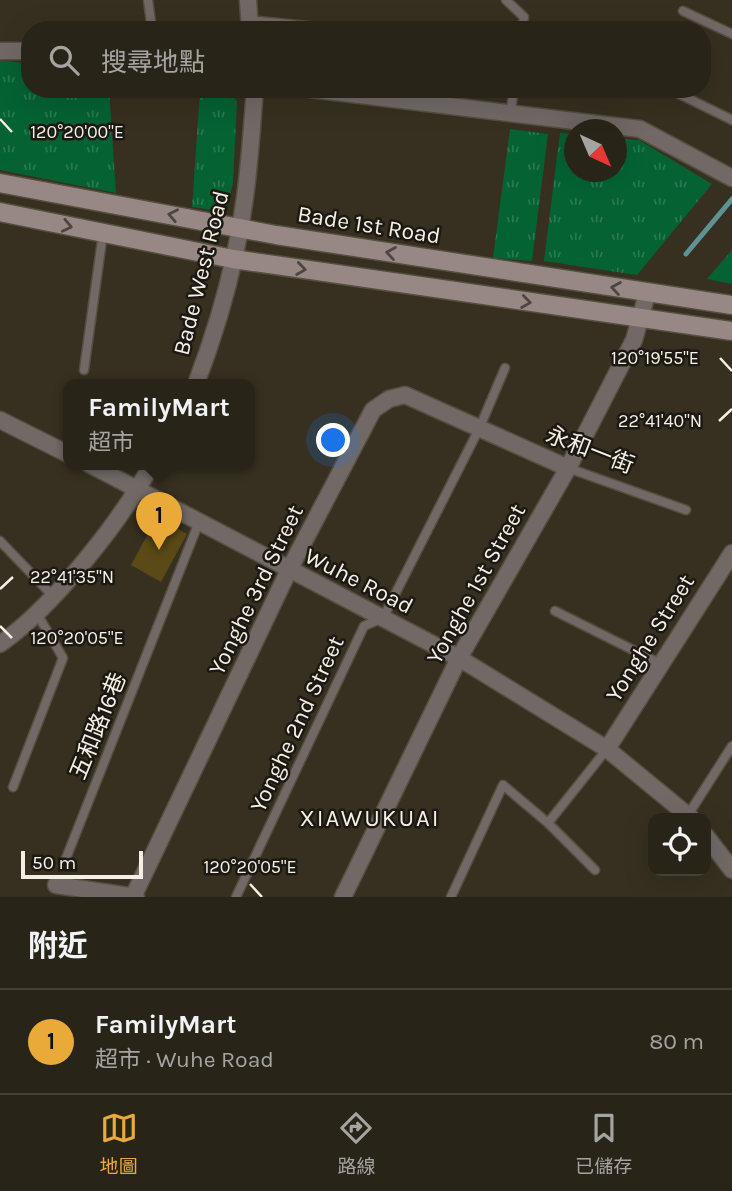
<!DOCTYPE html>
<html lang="zh-TW">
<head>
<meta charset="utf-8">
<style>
  :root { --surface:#292418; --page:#312c21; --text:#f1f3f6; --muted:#a5a4a2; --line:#454137; --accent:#eaaa38 }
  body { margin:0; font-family:Karla,"Noto Sans TC",sans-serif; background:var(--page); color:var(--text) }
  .controls { position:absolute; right:21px; bottom:21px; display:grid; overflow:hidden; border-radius:14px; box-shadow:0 7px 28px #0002 }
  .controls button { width:63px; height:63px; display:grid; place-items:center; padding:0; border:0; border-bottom:2px solid var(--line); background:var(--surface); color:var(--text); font:35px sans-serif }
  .compass { position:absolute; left:564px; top:119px; width:63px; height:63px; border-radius:50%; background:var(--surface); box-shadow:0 7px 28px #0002; rotate:136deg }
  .scale { position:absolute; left:21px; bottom:18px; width:122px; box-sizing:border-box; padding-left:7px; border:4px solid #f4f0e6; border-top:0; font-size:19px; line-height:24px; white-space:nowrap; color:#f4f0e6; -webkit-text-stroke:5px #1b1912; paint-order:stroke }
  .you { position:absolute; left:334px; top:441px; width:24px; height:24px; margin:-18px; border:5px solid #fff; border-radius:50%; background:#1a73e8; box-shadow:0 0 0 10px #1a73e833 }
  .badge { display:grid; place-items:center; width:46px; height:46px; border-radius:50%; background:var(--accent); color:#111; font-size:23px; font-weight:700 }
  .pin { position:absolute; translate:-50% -58px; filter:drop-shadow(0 2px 4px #0008) }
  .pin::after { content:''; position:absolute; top:37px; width:24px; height:21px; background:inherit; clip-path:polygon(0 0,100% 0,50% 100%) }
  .popup { position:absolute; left:63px; top:379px; width:192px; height:91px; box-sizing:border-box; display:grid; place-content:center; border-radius:14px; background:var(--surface); filter:drop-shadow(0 2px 5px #0005); font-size:23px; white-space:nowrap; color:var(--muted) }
  .popup b { font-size:26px; color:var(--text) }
  .popup::after { content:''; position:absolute; left:50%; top:100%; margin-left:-14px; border:14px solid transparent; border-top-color:var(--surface) }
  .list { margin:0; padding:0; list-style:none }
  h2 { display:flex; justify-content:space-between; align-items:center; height:91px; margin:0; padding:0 28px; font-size:30px }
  h2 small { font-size:23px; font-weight:400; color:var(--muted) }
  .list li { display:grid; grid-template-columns:46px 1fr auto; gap:21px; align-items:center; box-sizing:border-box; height:105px; padding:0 28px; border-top:2px solid var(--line) }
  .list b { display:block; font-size:26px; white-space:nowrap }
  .list p { margin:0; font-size:23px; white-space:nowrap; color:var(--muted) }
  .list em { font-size:23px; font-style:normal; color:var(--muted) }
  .icon { flex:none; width:38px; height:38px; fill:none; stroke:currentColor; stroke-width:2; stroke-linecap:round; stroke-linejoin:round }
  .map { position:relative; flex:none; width:732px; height:897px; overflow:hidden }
  .search { position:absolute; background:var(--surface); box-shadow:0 7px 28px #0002; left:21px; right:21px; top:21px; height:77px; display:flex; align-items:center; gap:18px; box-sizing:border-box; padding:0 24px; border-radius:28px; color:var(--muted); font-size:26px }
  .sheet { height:196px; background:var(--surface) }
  nav { display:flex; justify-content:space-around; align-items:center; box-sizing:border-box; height:98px; border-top:2px solid var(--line); background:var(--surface); font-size:19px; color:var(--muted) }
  nav a { display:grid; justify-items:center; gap:4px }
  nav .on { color:var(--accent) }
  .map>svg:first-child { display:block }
  .grass { fill:url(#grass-tufts) }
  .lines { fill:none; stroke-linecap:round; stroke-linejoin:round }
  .stream { stroke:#5e9294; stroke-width:5 }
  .building { fill:#5b4917 }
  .lane-casing { stroke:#554f40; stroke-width:11 }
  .street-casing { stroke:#554f40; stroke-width:19 }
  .secondary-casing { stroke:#554f40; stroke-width:21 }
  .lane { stroke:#726967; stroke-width:8 }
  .street { stroke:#726967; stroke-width:16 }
  .secondary { stroke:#978885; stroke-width:18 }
  .oneway { stroke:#4d4540 }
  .ticks { fill:none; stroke:#f4f0e6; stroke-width:2.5 }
  .labels { text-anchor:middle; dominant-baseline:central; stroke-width:5; stroke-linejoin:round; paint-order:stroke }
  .street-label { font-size:23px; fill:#f4f0e6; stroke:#1b1912 }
  .neighbourhood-label { font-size:24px; letter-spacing:2px; fill:#f4f0e6; stroke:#1b1912 }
  .ticks-label { font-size:18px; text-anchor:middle; fill:#f4f0e6; stroke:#1b1912; stroke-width:5; stroke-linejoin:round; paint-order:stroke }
</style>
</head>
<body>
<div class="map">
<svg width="732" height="897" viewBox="0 0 732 897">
  <defs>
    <pattern id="grass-tufts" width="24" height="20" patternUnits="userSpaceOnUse" patternTransform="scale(1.75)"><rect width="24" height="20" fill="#046233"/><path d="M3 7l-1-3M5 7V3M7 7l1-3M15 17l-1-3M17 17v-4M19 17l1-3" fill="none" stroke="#297951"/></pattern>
  </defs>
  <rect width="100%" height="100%" fill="#373020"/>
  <path class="grass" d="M0 60 30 64V89H109L116 193 0 170Z
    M200 92 231 95 237 101 233 183 228 205 218 211 192 207Z
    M510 129 548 134 532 261 493 258Z
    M560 133 574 134V172H616L617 138 639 140 712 184 637 275 544 261Z
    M732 250V284L707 279Z"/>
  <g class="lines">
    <path class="stream" d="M686 254 732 199"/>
  </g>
  <path class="building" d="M157 517 187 534 161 582 131 565Z"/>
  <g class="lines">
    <g class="lane-casing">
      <path id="lane" d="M148 0 152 30
        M506 0 524 17 522 30
        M683 11 732 34
        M249 20 346 30
        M669 89 732 120
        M510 115 514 89
        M84 370 103 233
        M568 468 686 510
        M0 541 53 596
        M555 611 661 664
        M13 787 63 658 36 612
        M688 815 732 746
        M548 823 607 749
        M63 866 199 522
        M236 897 364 626 383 618 479 429 505 368
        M451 897 503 785 548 823 595 870"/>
    </g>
    <g class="street-casing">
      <path id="street" d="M248 0 250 30
        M0 51H30
        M310 89 640 129 732 178
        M196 384C218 326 237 258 245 197 250 161 252 125 255 89
        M0 420 68 454
        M89 464 459 658 607 749 691 818
        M0 644C53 607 121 521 152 464
        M607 749 732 553
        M706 836 732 870
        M56 885 136 897
        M133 897 289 570 373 410 389 399 405 395 568 468
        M343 897 459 658 568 468 634 340 647 294"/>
    </g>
    <g class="secondary-casing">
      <path id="secondary" d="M0 183 276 235 732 305
        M0 212 233 259 732 331"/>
    </g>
    <use href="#lane" class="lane"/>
    <use href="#street" class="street"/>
    <use href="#secondary" class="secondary"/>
  </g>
  <defs><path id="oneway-chevron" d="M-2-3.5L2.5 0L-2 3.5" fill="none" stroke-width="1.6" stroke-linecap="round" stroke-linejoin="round" transform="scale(1.75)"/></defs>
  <g class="oneway">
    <use href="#oneway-chevron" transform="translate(173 215) rotate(-169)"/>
    <use href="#oneway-chevron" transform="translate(67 226) rotate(12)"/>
    <use href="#oneway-chevron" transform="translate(391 253) rotate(-171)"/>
    <use href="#oneway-chevron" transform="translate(301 269) rotate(8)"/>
    <use href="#oneway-chevron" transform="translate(616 288) rotate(-171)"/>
    <use href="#oneway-chevron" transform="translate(526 302) rotate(8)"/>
  </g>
  <path class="ticks" d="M0 119 12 132M720 358 732 371M719 421 732 409M0 589 13 577M0 626 12 638M250 884 262 897"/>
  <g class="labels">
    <g class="street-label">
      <text transform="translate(369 225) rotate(9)">Bade 1st Road</text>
      <text transform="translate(201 273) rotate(-76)">Bade West Road</text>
      <text transform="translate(590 450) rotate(21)">永和一街</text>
      <text transform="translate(359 581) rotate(27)">Wuhe Road</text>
      <text transform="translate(476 584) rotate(-61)">Yonghe 1st Street</text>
      <text transform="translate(256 590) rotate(-64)">Yonghe 3rd Street</text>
      <text transform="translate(650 638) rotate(-58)">Yonghe Street</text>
      <text transform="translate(297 724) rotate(-65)">Yonghe 2nd Street</text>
      <text transform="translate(98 726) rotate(-68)">五和路16巷</text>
    </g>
    <g class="neighbourhood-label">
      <text x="370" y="818">XIAWUKUAI</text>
    </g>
  </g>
  <g class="ticks-label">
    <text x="77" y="138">120°20'00"E</text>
    <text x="655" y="364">120°19'55"E</text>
    <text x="660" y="427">22°41'40"N</text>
    <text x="72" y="583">22°41'35"N</text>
    <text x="77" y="644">120°20'05"E</text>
    <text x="250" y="873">120°20'05"E</text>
  </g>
</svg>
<div class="controls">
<button><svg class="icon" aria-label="locate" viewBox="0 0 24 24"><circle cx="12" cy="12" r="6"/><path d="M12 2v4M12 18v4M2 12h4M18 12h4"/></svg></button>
</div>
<svg class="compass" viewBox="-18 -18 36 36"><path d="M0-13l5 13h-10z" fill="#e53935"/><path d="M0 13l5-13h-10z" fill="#a5a4a2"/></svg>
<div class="scale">50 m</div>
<div class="you"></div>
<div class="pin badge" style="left:159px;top:550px">1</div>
<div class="popup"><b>FamilyMart</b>超市</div>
<div class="search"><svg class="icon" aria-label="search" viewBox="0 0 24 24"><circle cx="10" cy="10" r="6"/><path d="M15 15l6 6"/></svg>搜尋地點</div>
</div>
<section class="sheet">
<h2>附近<small></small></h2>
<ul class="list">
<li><span class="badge">1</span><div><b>FamilyMart</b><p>超市 · Wuhe Road</p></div><em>80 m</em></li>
</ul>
</section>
<nav>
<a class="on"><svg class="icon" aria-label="map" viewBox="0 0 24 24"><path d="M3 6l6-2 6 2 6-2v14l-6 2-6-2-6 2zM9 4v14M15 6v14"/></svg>地圖</a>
<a><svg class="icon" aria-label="directions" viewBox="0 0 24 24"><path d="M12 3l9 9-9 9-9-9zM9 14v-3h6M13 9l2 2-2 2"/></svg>路線</a>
<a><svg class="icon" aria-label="saved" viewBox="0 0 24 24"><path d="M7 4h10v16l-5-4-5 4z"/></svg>已儲存</a>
</nav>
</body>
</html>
